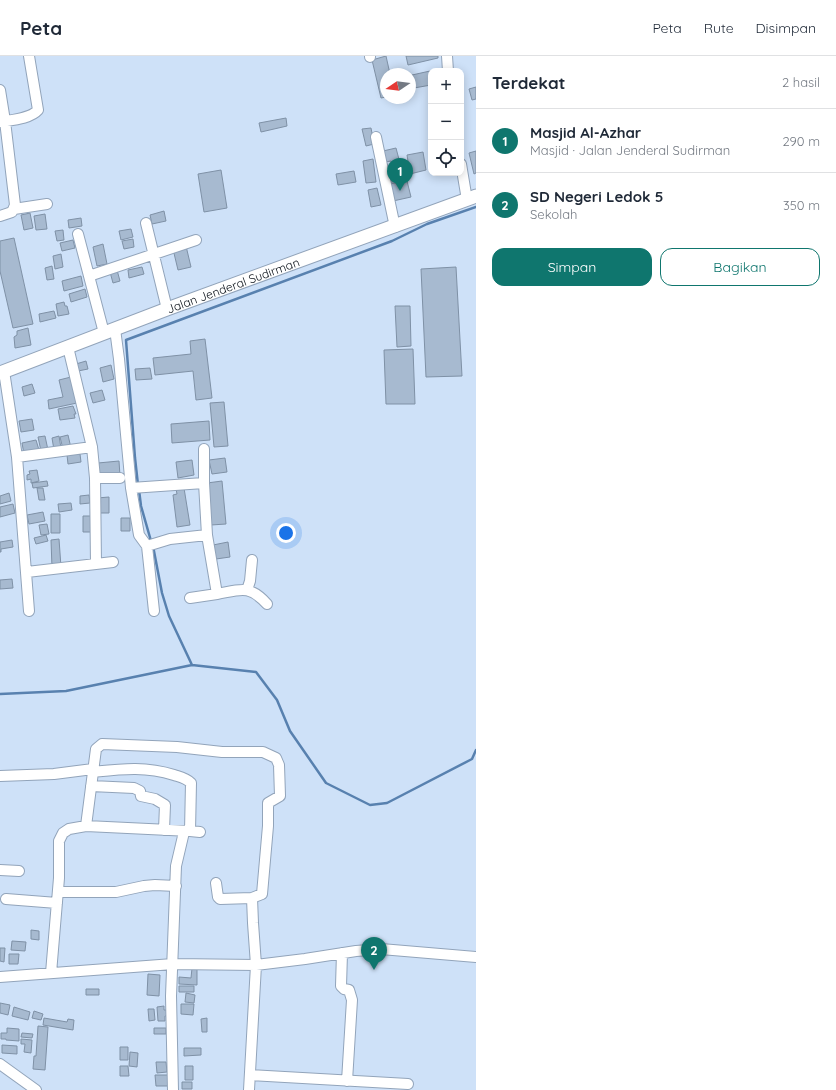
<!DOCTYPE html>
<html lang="id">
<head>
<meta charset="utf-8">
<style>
  :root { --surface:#fff; --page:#f2f2f3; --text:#1f2937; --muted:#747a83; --line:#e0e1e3; --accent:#0f766e }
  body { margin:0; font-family:Quicksand,sans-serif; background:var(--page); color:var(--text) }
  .controls { position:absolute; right:12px; top:12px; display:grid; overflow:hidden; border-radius:8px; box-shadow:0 2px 10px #0003 }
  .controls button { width:36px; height:36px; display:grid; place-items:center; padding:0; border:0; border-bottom:1px solid var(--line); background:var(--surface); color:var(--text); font:20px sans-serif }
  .compass { position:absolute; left:380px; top:12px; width:36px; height:36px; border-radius:50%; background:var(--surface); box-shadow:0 2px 10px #0003; rotate:257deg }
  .you { position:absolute; left:286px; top:477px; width:14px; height:14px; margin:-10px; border:3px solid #fff; border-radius:50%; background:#1a73e8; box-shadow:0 0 0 6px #1a73e833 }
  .badge { display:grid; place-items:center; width:26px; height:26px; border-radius:50%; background:var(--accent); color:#fff; font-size:13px; font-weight:700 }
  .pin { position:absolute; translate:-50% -33px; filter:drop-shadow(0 1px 2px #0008) }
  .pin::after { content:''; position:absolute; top:21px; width:14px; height:12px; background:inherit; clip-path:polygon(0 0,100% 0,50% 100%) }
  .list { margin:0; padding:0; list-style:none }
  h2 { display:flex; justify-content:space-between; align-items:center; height:52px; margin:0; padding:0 16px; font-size:17px }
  h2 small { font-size:13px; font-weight:400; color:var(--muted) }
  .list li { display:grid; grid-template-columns:26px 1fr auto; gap:12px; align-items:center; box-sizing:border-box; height:64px; padding:0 16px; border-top:1px solid var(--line) }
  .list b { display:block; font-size:15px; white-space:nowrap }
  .list p { margin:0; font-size:13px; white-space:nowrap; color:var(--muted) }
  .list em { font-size:13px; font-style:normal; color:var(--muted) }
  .actions { display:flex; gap:8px; padding:12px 16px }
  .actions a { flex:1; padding:9px 0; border:1px solid var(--accent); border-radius:12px; text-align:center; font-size:14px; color:var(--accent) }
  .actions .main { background:var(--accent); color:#fff }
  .icon { flex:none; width:22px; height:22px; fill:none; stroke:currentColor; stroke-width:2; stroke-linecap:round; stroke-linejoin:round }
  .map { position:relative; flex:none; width:476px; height:1034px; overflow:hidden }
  header { display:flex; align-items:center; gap:24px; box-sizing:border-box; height:56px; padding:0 20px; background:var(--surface); border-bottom:1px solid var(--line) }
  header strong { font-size:19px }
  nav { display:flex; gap:22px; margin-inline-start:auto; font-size:14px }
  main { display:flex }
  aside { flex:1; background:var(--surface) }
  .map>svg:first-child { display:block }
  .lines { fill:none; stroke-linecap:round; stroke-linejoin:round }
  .stream { stroke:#5881af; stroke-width:2.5 }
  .building { fill:#a7bad0; stroke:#7f91a6 }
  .minor-casing { stroke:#92a4ba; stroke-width:12 }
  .major-casing { stroke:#92a4ba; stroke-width:15 }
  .minor { stroke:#fff; stroke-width:10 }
  .major { stroke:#fff; stroke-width:13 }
  .labels { text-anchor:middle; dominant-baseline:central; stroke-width:3; stroke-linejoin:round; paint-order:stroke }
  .street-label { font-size:12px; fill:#091018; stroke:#fff }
</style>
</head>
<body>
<header>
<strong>Peta</strong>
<nav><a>Peta</a><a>Rute</a><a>Disimpan</a></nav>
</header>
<main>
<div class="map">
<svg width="476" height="1034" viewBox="0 0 476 1034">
  <rect width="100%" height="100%" fill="#cee1f8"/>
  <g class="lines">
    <path class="stream" d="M138 429 135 402 126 284 392 185 427 168 476 151
      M139 434 141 450 151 485
      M153 490 162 537 169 560 192 609
      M0 638 66 635 192 609 256 616 277 644 290 675 326 727 370 749 387 747 472 703 476 694"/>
  </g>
  <path class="building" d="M386 0 390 18H386V41L381 42 372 4Z
    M406 0H438V2L408 9Z
    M439 13V15H431V29L414 32 412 19Z
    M476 31V43L472 44 469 33Z
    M286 62 287 70 261 76 259 67Z
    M371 72 374 88 366 90 362 73Z
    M396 92 401 111 392 112 391 105 385 106 383 95Z
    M476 95V117L474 118 469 97Z
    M423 96 426 114 410 118 407 99Z
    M373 103 376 126 366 127 363 105Z
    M221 114 227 152 204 156 198 118Z
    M354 115 356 126 338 129 336 118Z
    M403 117 404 124 387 127 386 120Z
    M407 125 411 141 393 145 389 128Z
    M377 132 381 149 371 151 368 134Z
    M164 155 166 165 152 168 150 159Z
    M30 157 33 172 24 174 21 159Z
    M45 158 47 173 36 174 34 160Z
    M81 162 82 170 69 172 68 164Z
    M131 173 133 181 121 184 119 175Z
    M63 174 64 184 57 185 55 175Z
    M14 182 33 268 13 272 0 215V185Z
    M133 183 134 191 124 193 122 185Z
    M73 184 75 192 62 195 60 187Z
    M103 188 107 208 97 210 93 191Z
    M186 190 191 211 178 214 173 193Z
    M61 198 63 211 55 213 53 200Z
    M52 210 54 223 47 224 45 212Z
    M142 211 144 218 129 222 128 214Z
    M456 211 462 320 426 321 421 213Z
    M117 214 120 225 113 227 110 216Z
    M81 220 83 230 64 235 62 225Z
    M85 233 87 241 71 246 69 238Z
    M64 246 65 250H67L69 258 58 260 56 248Z
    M395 250H410L411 290 397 291Z
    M54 255 56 262 40 266 39 258Z
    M28 272 31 289 15 292 14 281 17 279V275Z
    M205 283 212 342 196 344 193 315 155 319 153 302 191 298 190 285Z
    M413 293 415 348H386L384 294Z
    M86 305 88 313 78 315 76 308Z
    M111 309 114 323 103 326 100 312Z
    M150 312 152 323 136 324 135 313Z
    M71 321 77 347 49 353 48 344 63 341 59 324Z
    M32 328 35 337 24 340 22 331Z
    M102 334 105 344 93 347 90 337Z
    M224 346 228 390 214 391 210 347Z
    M73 350 76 358H74L75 362 60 364 58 353Z
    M32 363 34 374 21 376 19 365Z
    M209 365 210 384 172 387 171 368Z
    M68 379 71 392 63 393 60 381Z
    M45 380 48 394 41 395 38 381Z
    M59 380 61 392 54 394 52 382Z
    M36 384 39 394 24 398 22 387Z
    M80 398 81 406 68 408 67 399Z
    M225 402 227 416 212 418 209 404Z
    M192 404 194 419 178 422 176 406Z
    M119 405 120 420 99 419 98 407Z
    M37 414 39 425 31 427V423L27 424V419L30 418 29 415Z
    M47 425 48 430 33 432 32 427Z
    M222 425 226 468 211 469 207 427Z
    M37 432H43L45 444H39Z
    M184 432 190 469 177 471 173 439 177 438 176 433Z
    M9 437 11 445 0 448V440Z
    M89 439 90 447 80 448V440Z
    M109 441V457H97V442Z
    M71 447 72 454 59 456 58 448Z
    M13 448 15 457 0 461V451Z
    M43 456 45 465 29 468 27 459Z
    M51 458H60V477H51Z
    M83 460H92V476H83Z
    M121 462H130V475H121Z
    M47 468 49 478 41 479 39 469Z
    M46 479 48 485 36 488 34 482Z
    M59 483 61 511 52 512 51 484Z
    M12 484 13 491 1 493V496H0V486Z
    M228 486 230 501 216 503 213 489Z
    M12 523 13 532 0 533V524Z
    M31 874 39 875V884L31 883Z
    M12 885 26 886 25 895 11 894Z
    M0 892H5L4 906 0 905Z
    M9 898H19L18 908H9Z
    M192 912 197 913V929L179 928V921L191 922Z
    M148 918 160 919 159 940 147 939Z
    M179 930H194V936H179Z
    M86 933H99V939H86Z
    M186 937 195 939 194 947 185 946Z
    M0 947 10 949 8 959 0 957Z
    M181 948H194L193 959 181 958Z
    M164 950V954H168V960H165V965H158L157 951Z
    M14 951 30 956 28 964 12 960Z
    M148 953H154L155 964 149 965Z
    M34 955 43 958 41 964 32 962Z
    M44 962 67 966 68 963 74 964 73 974 43 969Z
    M207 962V976H202L201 963Z
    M38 970 48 971 45 1014 33 1013 34 1000H36Z
    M7 972 19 973V985L6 984V983H1V977H7Z
    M154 972H166V978H154Z
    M22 977 33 978 32 982 21 981Z
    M21 983 32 984 31 997 24 996 25 988H21Z
    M2 989 17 990V998L2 997Z
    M120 991H128V1004H120Z
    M184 992H201V999L184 1000Z
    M130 996 138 997 137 1011 129 1010Z
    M156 1006H166L167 1016 157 1017Z
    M120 1010H128L129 1020H120Z
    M185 1010H193V1024H185Z
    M155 1019H168V1030H156Z
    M182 1026H192V1033H182Z"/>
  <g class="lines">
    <g class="minor-casing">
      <path id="minor" d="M370 0V1
        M447 0 448 15
        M0 34 5 65 15 149 12 156 0 160
        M0 66C11 64 30 63 38 54L29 0
        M376 81 395 171
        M461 108 467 144
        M14 153 47 148
        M146 167 167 253
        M78 178 104 277
        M89 220 196 184
        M115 273 119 303 131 432 139 479 147 490 170 483 207 479 204 427V393
        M68 291 92 391 95 422 96 508
        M4 315 17 401 29 555
        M17 401 92 391
        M95 422H120
        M131 432 204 427
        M207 479 217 538C240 534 249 528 267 548
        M147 490 154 555
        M27 516 113 506
        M247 534 250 525 252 504
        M190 542 217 538
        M0 720 54 718 93 713
        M91 730 134 732 140 735 141 740 155 743 165 749 164 774
        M86 770 96 693 102 688 177 691 222 696H263L276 702 279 709 280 740 268 747V770L262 838 252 842 253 867 256 909 249 1034
        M190 775 200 776
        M0 814 19 815
        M216 827 218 841 220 843 252 842
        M58 836H116L144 830 155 829 176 830
        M6 843 57 847
        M342 897 341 930 344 933 349 934 352 944 347 1025
        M51 917 59 822V785L63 777 69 773 86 770 190 775 191 727C186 722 180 721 174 719 145 710 122 713 92 716
        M0 921 173 908 256 909 305 903 356 895 381 893 476 901
        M0 1008 36 1034
        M250 1019 408 1028
        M173 1034 171 940 176 810 184 776"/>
    </g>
    <g class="major-casing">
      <g id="major">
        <path id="s1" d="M0 317 167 253 476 140"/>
      </g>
    </g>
    <use href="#minor" class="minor"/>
    <use href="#major" class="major"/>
  </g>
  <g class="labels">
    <g class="street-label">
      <text stroke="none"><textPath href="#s1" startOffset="249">Jalan Jenderal Sudirman</textPath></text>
    </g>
  </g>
</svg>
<div class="controls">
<button>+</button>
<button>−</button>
<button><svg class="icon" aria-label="locate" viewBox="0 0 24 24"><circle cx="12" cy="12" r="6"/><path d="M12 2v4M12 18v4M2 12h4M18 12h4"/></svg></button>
</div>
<svg class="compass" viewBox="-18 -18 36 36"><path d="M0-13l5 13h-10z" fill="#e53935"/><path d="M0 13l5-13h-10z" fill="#747a83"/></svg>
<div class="you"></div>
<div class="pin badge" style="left:400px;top:135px">1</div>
<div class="pin badge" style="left:374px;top:914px">2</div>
</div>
<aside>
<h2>Terdekat<small>2 hasil</small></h2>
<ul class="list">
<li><span class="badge">1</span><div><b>Masjid Al-Azhar</b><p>Masjid · Jalan Jenderal Sudirman</p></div><em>290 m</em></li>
<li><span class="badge">2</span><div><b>SD Negeri Ledok 5</b><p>Sekolah</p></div><em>350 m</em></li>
</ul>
<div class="actions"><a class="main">Simpan</a><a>Bagikan</a></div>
</aside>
</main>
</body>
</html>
